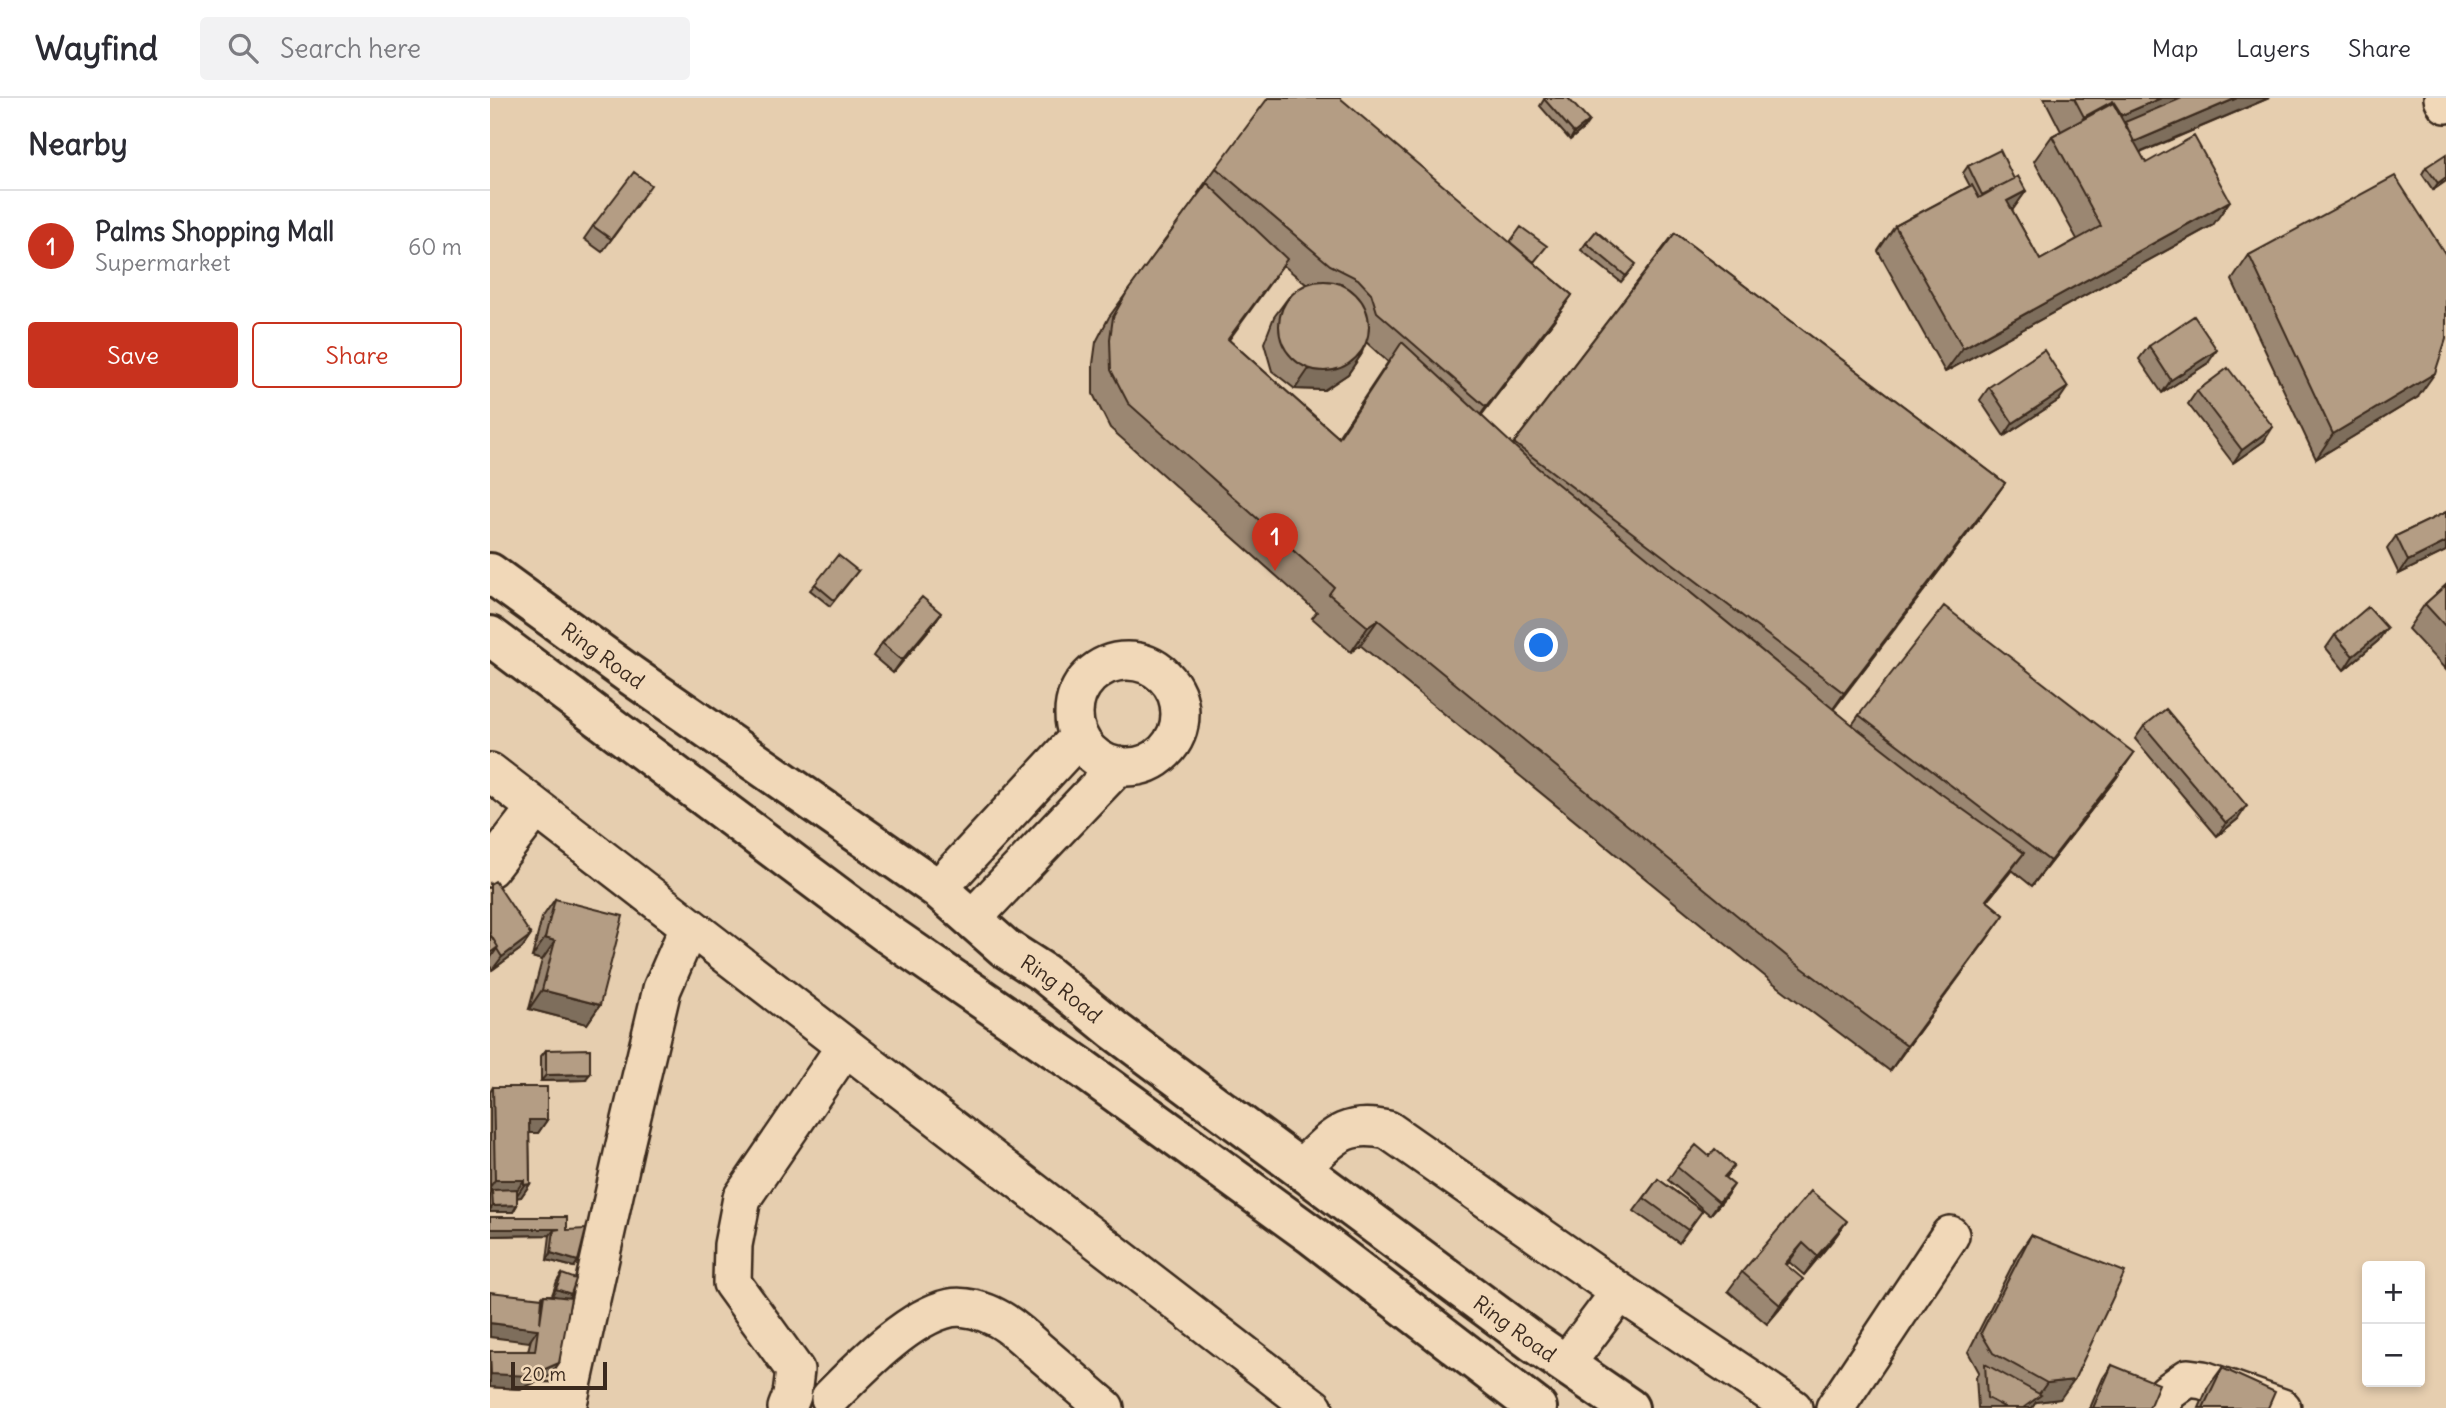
<!DOCTYPE html>
<html lang="en">
<head>
<meta charset="utf-8">
<style>
  :root { --surface:#fff; --page:#f2f2f3; --text:#2b2b33; --muted:#7c7c81; --line:#e1e1e2; --accent:#c8321e }
  body { margin:0; font-family:Delius,sans-serif; background:var(--page); color:var(--text) }
  .controls { position:absolute; right:21px; bottom:21px; display:grid; overflow:hidden; border-radius:7px; box-shadow:0 4px 10px #0003 }
  .controls button { width:63px; height:63px; display:grid; place-items:center; padding:0; border:0; border-bottom:2px solid var(--line); background:var(--surface); color:var(--text); font:35px sans-serif }
  .scale { position:absolute; left:21px; bottom:18px; width:96px; box-sizing:border-box; padding-left:7px; border:4px solid #3b2a1e; border-top:0; font-size:19px; line-height:24px; white-space:nowrap; color:#3b2a1e; -webkit-text-stroke:5px #f1d8b8; paint-order:stroke }
  .you { position:absolute; left:1052px; top:548px; width:24px; height:24px; margin:-18px; border:5px solid #fff; border-radius:50%; background:#1a73e8; box-shadow:0 0 0 10px #1a73e833 }
  .badge { display:grid; place-items:center; width:46px; height:46px; border-radius:50%; background:var(--accent); color:#fff; font-size:23px; font-weight:700 }
  .pin { position:absolute; translate:-50% -58px; filter:drop-shadow(0 2px 4px #0008) }
  .pin::after { content:''; position:absolute; top:37px; width:24px; height:21px; background:inherit; clip-path:polygon(0 0,100% 0,50% 100%) }
  .list { margin:0; padding:0; list-style:none }
  h2 { display:flex; justify-content:space-between; align-items:center; height:91px; margin:0; padding:0 28px; font-size:30px }
  h2 small { font-size:23px; font-weight:400; color:var(--muted) }
  .list li { display:grid; grid-template-columns:46px 1fr auto; gap:21px; align-items:center; box-sizing:border-box; height:112px; padding:0 28px; border-top:2px solid var(--line) }
  .list b { display:block; font-size:26px; white-space:nowrap }
  .list p { margin:0; font-size:23px; white-space:nowrap; color:var(--muted) }
  .list em { font-size:23px; font-style:normal; color:var(--muted) }
  .actions { display:flex; gap:14px; padding:21px 28px }
  .actions a { flex:1; padding:16px 0; border:2px solid var(--accent); border-radius:7px; text-align:center; font-size:24px; color:var(--accent) }
  .actions .main { background:var(--accent); color:#fff }
  .icon { flex:none; width:38px; height:38px; fill:none; stroke:currentColor; stroke-width:2; stroke-linecap:round; stroke-linejoin:round }
  .map { position:relative; flex:none; width:1956px; height:1310px; overflow:hidden }
  header { display:flex; align-items:center; gap:42px; box-sizing:border-box; height:98px; padding:0 35px; background:var(--surface); border-bottom:2px solid var(--line) }
  header strong { font-size:33px }
  nav { display:flex; gap:38px; margin-inline-start:auto; font-size:24px }
  .search { width:490px; height:63px; background:var(--page); display:flex; align-items:center; gap:18px; box-sizing:border-box; padding:0 24px; border-radius:7px; color:var(--muted); font-size:26px }
  main { display:flex }
  aside { flex:1; background:var(--surface) }
  .map>svg:first-child { display:block }
  .lines { fill:none; stroke-linecap:round; stroke-linejoin:round }
  .minor-casing { stroke:#3b2a1e; stroke-width:42 }
  .major-casing { stroke:#3b2a1e; stroke-width:44 }
  .minor { stroke:#f1d8b8; stroke-width:37 }
  .major { stroke:#f1d8b8; stroke-width:38 }
  .wall { fill:#9b8772; stroke:#3b2a1e; stroke-width:2; fill-rule:evenodd }
  .shaded-wall { fill:#7e6e5c; stroke:#3b2a1e; stroke-width:2 }
  .building { fill:#b49d84; stroke:#3b2a1e; stroke-width:2 }
  .labels { text-anchor:middle; dominant-baseline:central; stroke-width:5; stroke-linejoin:round; paint-order:stroke }
  .street-label { font-size:21px; fill:#3b2a1e; stroke:#f1d8b8 }
</style>
</head>
<body>
<header>
<strong>Wayfind</strong>
<div class="search"><svg class="icon" aria-label="search" viewBox="0 0 24 24"><circle cx="10" cy="10" r="6"/><path d="M15 15l6 6"/></svg>Search here</div>
<nav><a>Map</a><a>Layers</a><a>Share</a></nav>
</header>
<main>
<aside>
<h2>Nearby<small></small></h2>
<ul class="list">
<li><span class="badge">1</span><div><b>Palms Shopping Mall</b><p>Supermarket</p></div><em>60 m</em></li>
</ul>
<div class="actions"><a class="main">Save</a><a>Share</a></div>
</aside>
<div class="map">
<svg width="1956" height="1310" viewBox="0 0 1956 1310">
  <rect width="100%" height="100%" fill="#e6ceaf"/>
  <filter id="ink" filterUnits="userSpaceOnUse"><feTurbulence type="fractalNoise" baseFrequency=".0143" numOctaves="2"/><feDisplacementMap in="SourceGraphic" scale="14" xChannelSelector="R" yChannelSelector="G"/><feConvolveMatrix kernelMatrix="1 2 1 2 8 2 1 2 1" color-interpolation-filters="sRGB"/></filter>
  <g filter="url(#ink)">
    <g class="lines">
      <g class="minor-casing">
        <path id="minor" d="M1953 0 1956 6
          M584 616a53 53 0 1 1 106 0a53 53 0 1 1-106 0Z
          M0 674 824 1310
          M0 770 46 710
          M448 791 589 639
          M482 821 628 668
          M811 1070C842 1041 852 1022 898 1032L1130 1194 1303 1310
          M1076 1266 1130 1194
          M340 1300C369 1271 418 1219 460 1210 475 1207 494 1213 507 1220 523 1228 536 1242 549 1253 571 1272 593 1291 615 1310
          M0 1303 78 1304
          M77 1310 135 1047 172 891 199 829
          M297 1310 302 1297 305 1272 242 1185 243 1147 252 1100 355 949
          M1345 1310 1460 1137
          M1671 1310 1677 1295 1698 1280 1713 1282 1792 1310"/>
      </g>
      <g class="major-casing">
        <g id="major">
          <path id="s1" d="M0 475 139 576 448 791 515 850 554 875 624 932 1043 1244 1139 1310"/>
          <path d="M0 538 395 834 592 970 823 1138 1047 1310"/>
        </g>
      </g>
      <use href="#minor" class="minor"/>
      <use href="#major" class="major"/>
    </g>
    <path class="wall" d="M1055 0 1094 30 1080 42 1050 8Z
      M1554 0H1779L1650 55 1656 65 1723 127 1455 274 1388 153 1405 128 1480 88 1473 75 1478 68 1524 81 1536 93 1522 112 1550 162 1587 141 1544 63 1562 38 1571 33Z
      M1936 69 1956 83 1943 92 1932 76Z
      M726 70 1044 165 1082 197 1065 221 991 318 1022 347 1185 135 1515 385 1498 409 1343 611 1362 627 1369 617 1627 679 1542 788 1522 772 1497 803 1514 817 1400 973 1282 884 870 547 861 554 822 520 827 514 620 330 603 296V266L606 244 619 219 709 96 708 95ZM793 167 817 187 798 200 784 219 774 245 782 273 805 291 834 292 858 276 871 257 876 244 898 264 848 339 739 242Z
      M152 100 112 154 94 141 103 128Z
      M1096 145 1141 172 1131 184 1091 152Z
      M1759 157 1928 299 1826 361 1742 182Z
      M1659 248 1718 265 1672 295 1649 261Z
      M1499 289 1569 302 1514 338 1490 302Z
      M1707 293 1774 343 1743 365 1698 306Z
      M1956 414V453L1909 476 1897 451 1906 438Z
      M368 473 340 508 320 492 325 486Z
      M1956 487V572L1918 531 1935 506Z
      M451 515 442 528 403 575 383 558 392 545Z
      M1845 537 1888 543 1854 572 1836 550Z
      M1654 628 1748 721 1727 738 1645 641Z
      M0 786 41 837 32 850 2 872 0 868Z
      M65 801 110 907 97 926 39 911 52 862 42 859 52 820Z
      M56 952 95 982 51 983V958Z
      M3 989 57 1022 48 1035H39L40 1086 31 1099H27V1107L23 1114H0V994Z
      M1219 1058 1244 1068 1235 1080V1100L1220 1117 1178 1082 1187 1069Z
      M1168 1081 1212 1113 1189 1145 1144 1113Z
      M0 1119 77 1132 88 1163 84 1169 57 1162 60 1137 0 1138Z
      M1357 1123 1343 1142 1314 1177 1299 1164 1297 1167 1299 1200 1277 1226 1238 1193 1252 1174Z
      M1541 1137 1570 1301 1546 1304 1542 1310H1488L1486 1279 1489 1274 1478 1254 1528 1156Z
      M72 1176 78 1200 69 1265 60 1278 30 1291 0 1289V1254L38 1253 51 1200 54 1197H62L67 1183Z
      M1622 1267 1659 1310H1600L1613 1280Z
      M1732 1270 1778 1310H1709L1718 1289Z"/>
    <path class="shaded-wall" d="M1671 0H1712L1635 24 1627 37 1614 42 1632 17Z
      M1747 0H1779L1630 63 1644 44Z
      M1623 3 1605 28 1576 43 1594 19Z
      M1099 23 1094 30 1080 42 1084 35Z
      M1956 79V83L1943 92 1948 85Z
      M1536 93 1519 117 1517 103Z
      M1740 103 1723 127 1455 274 1473 250Z
      M1082 197 1065 221 979 333 996 309Z
      M1727 252 1718 265 1672 295 1681 282Z
      M871 257 858 276 834 292 805 291 818 272Z
      M1945 275 1928 299 1826 361 1843 336Z
      M1578 289 1569 302 1514 338 1523 325Z
      M1783 329 1774 343 1743 365 1752 352Z
      M1515 385 1498 409 1337 620 1354 595Z
      M1956 444V453L1909 476 1918 463Z
      M451 515 442 528 403 575 412 562Z
      M888 522 870 547 861 554 878 529Z
      M1897 530 1888 543 1854 572 1863 558Z
      M1644 655 1627 679 1542 788 1560 763Z
      M1757 708 1748 721 1727 738 1736 725Z
      M1534 755 1516 779 1479 827 1496 802Z
      M1514 817 1497 841 1400 973 1417 948Z
      M41 837 32 850 2 872 12 859Z
      M55 840 65 843 52 862 42 859Z
      M8 849 0 861V855Z
      M52 892 110 907 97 926 39 911Z
      M100 976 95 982 51 983 56 977Z
      M39 1022H57L48 1035H29Z
      M5 1082H34L25 1095 2 1092 0 1095V1089Z
      M40 1086 31 1099 25 1100 34 1087Z
      M1244 1087 1235 1100 1220 1117 1229 1104Z
      M27 1107 23 1114H0V1112L3 1108Z
      M1357 1123 1343 1142 1314 1177 1327 1158Z
      M0 1131H70L64 1132 60 1137 0 1138Z
      M1313 1145 1299 1164 1282 1185 1295 1166Z
      M61 1155 88 1163 84 1169 57 1162Z
      M1313 1181 1299 1200 1277 1226 1290 1207Z
      M66 1191 81 1196 76 1203 62 1197Z
      M0 1225 48 1231 39 1244 0 1239Z
      M69 1265 60 1278 30 1291 0 1289V1278L1 1276Z
      M1584 1282 1570 1301 1546 1304 1542 1310H1533L1546 1300 1557 1285Z"/>
    <path class="building" d="M778 0H850L1082 197 996 309 887 214 881 195 868 181 840 167 726 70Z
      M1055 0H1078L1099 23 1084 35 1054 1Z
      M1584 0H1671L1632 17 1623 3 1594 19Z
      M1692 0H1747L1644 44 1635 24Z
      M1623 5 1656 65 1704 38 1740 103 1473 250 1405 128 1482 87 1489 100 1528 78 1536 93 1517 103 1550 162 1611 128 1562 38Z
      M1510 52 1524 81 1492 97 1478 68Z
      M1956 56V79L1948 85 1936 69Z
      M144 74 161 87 121 141 103 128Z
      M1905 78 1956 157V241L1945 275 1843 336 1759 157Z
      M717 85 797 161 738 241 849 340 912 244 1048 370 1364 628 1450 695 1534 755 1496 802 1514 817 1417 948 1299 860 888 522 878 529 839 496 844 489 638 305 621 272 620 241 623 219 637 194Z
      M1031 129 1057 148 1044 164 1020 144Z
      M1106 133 1146 166 1136 178 1096 145Z
      M1185 135 1515 385 1354 595 1024 345Z
      M789 228a45 45 0 1 1 90 0a45 45 0 1 1-90 0Z
      M1704 218 1727 252 1681 282 1659 248Z
      M1554 252 1578 289 1523 325 1499 289Z
      M1738 270 1783 329 1752 352 1707 293Z
      M1956 414V444L1918 463 1906 438Z
      M348 457 368 473 344 502 325 486Z
      M1956 487V529L1935 506Z
      M432 499 451 515 412 562 392 545Z
      M1454 508 1644 655 1560 763 1369 617Z
      M1878 509 1897 530 1863 558 1845 537Z
      M1676 611 1757 708 1736 725 1654 628Z
      M5 783 41 837 12 859 7 851 8 849 0 836V786Z
      M65 801 133 818 110 907 52 892 65 843 55 840Z
      M0 836 8 849 0 855Z
      M100 951V976L56 977V952Z
      M3 989H57V1022H39L40 1086 34 1087V1082H5Z
      M1206 1047 1219 1058 1225 1051 1244 1068 1234 1079 1244 1087 1229 1104 1187 1069Z
      M1168 1081 1212 1113 1198 1132 1154 1100Z
      M27 1091V1107L3 1108 2 1092Z
      M1321 1093 1357 1123 1327 1158 1313 1145 1295 1166 1313 1181 1290 1207 1252 1174Z
      M0 1119H77V1132L96 1131 88 1163 61 1155 64 1132 70 1131H0Z
      M1541 1137 1635 1174 1584 1282 1557 1285 1503 1255 1491 1235Z
      M72 1176 86 1181 81 1196 66 1191Z
      M0 1194 52 1200 50 1225 54 1197 81 1200 69 1265 39 1278 1 1276 0 1253H45L48 1231 0 1225Z
      M1495 1266 1551 1297 1533 1310H1516L1497 1300Z
      M1622 1267 1669 1286 1659 1310H1603Z
      M1732 1270 1785 1294 1778 1310H1713Z"/>
  </g>
  <g class="labels">
    <g class="street-label">
      <text stroke="none"><textPath href="#s1" startOffset="140">Ring Road</textPath></text>
      <text stroke="none"><textPath href="#s1" startOffset="707">Ring Road</textPath></text>
      <text stroke="none"><textPath href="#s1" startOffset="1274">Ring Road</textPath></text>
    </g>
  </g>
</svg>
<div class="controls">
<button>+</button>
<button>−</button>
</div>
<div class="scale">20 m</div>
<div class="you"></div>
<div class="pin badge" style="left:785px;top:473px">1</div>
</div>
</main>
</body>
</html>
